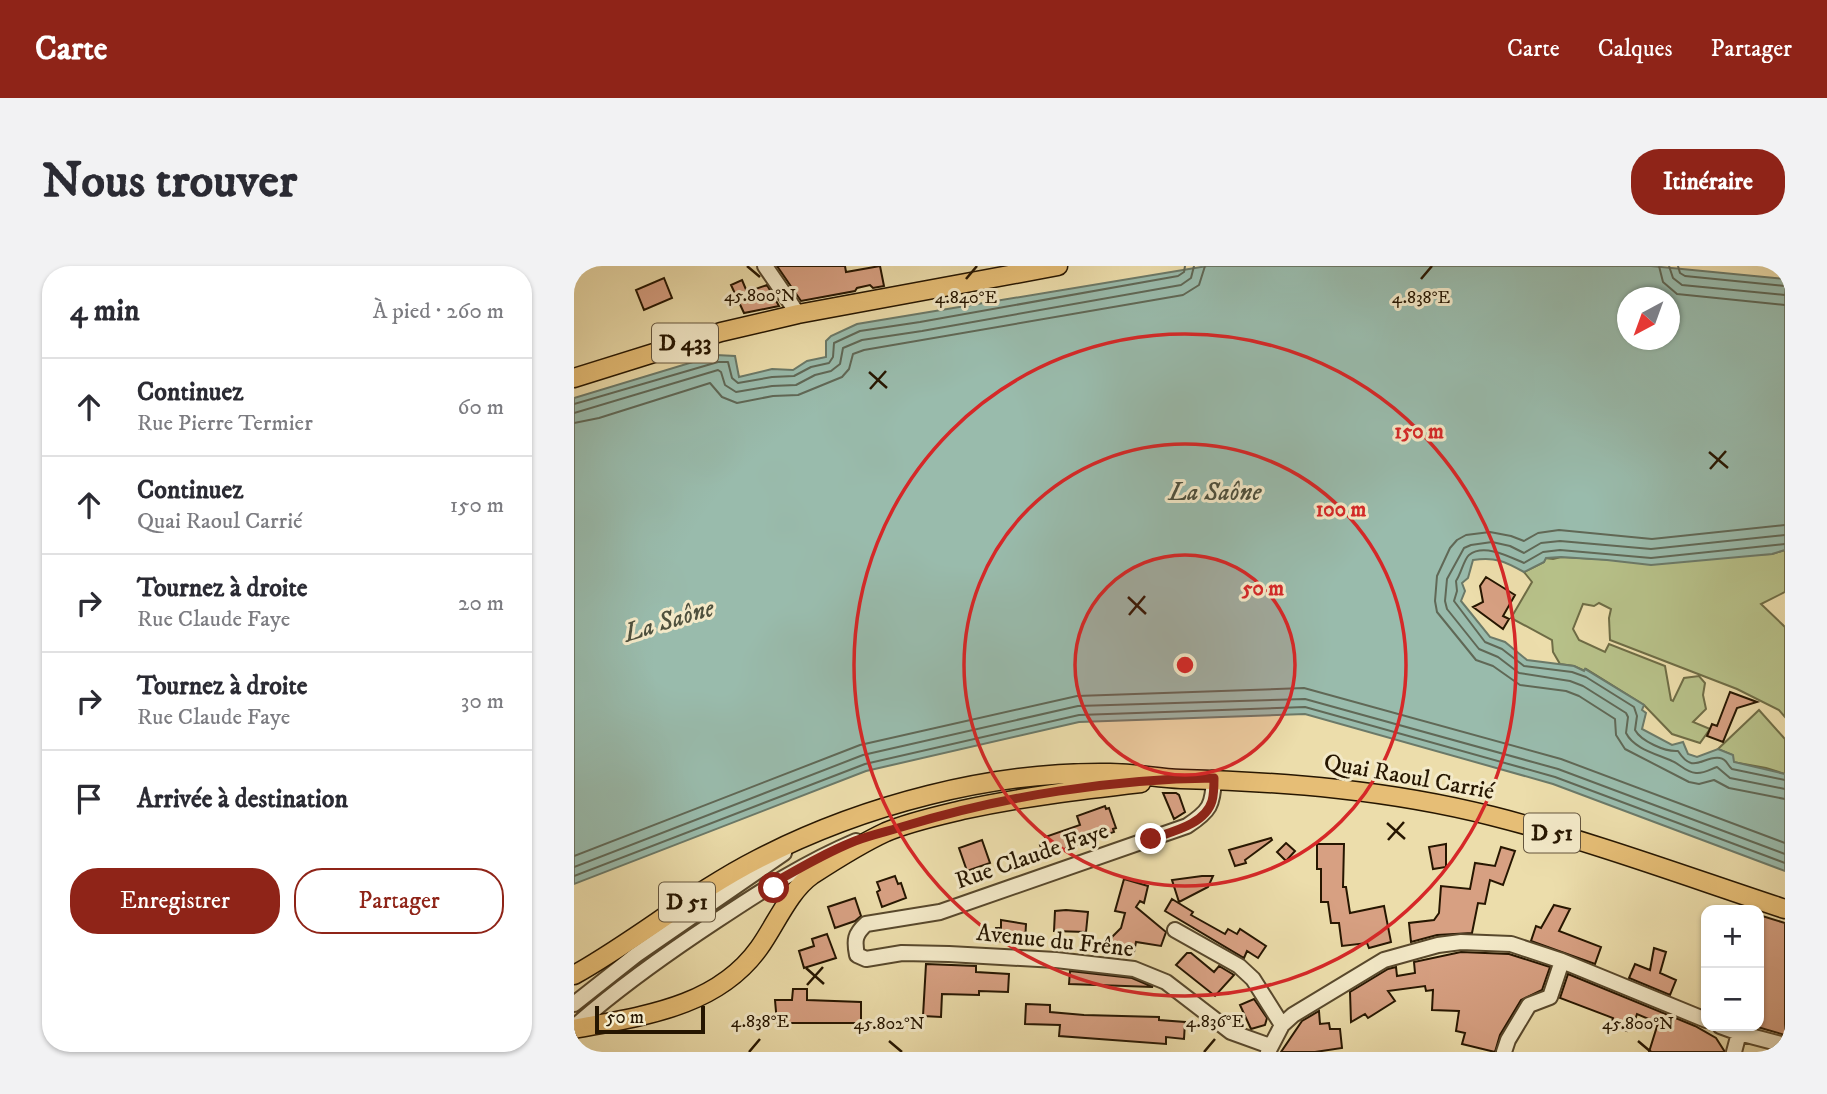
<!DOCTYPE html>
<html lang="fr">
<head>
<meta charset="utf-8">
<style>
  :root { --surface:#fff; --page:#f2f2f3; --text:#2b2b33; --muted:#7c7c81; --line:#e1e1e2; --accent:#8f2418 }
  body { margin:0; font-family:"IM FELL DW Pica",serif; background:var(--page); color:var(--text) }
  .controls { position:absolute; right:21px; bottom:21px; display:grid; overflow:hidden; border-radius:14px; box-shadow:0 2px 5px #0004 }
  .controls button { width:63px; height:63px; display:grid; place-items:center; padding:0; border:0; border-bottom:2px solid var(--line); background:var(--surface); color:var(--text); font:35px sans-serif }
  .compass { position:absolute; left:1043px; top:21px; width:63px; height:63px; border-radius:50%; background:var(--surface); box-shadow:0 2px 5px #0004; rotate:221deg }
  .scale { position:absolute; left:21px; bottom:18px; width:110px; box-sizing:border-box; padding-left:7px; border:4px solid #261601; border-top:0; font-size:19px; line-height:24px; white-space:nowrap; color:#261601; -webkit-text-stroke:5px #f3e9c8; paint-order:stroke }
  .stop { position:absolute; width:21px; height:21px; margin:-16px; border:5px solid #8f2418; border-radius:50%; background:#fff }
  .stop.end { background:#8f2418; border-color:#fff; box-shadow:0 2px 7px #0008 }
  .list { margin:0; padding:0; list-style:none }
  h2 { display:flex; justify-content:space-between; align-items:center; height:91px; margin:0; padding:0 28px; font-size:30px }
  h2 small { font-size:23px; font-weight:400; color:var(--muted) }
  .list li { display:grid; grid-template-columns:46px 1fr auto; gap:21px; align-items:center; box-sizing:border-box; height:98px; padding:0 28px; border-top:2px solid var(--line) }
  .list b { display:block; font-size:26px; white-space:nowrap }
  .list p { margin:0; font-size:23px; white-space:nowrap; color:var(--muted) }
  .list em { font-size:23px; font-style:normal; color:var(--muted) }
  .actions { display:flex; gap:14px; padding:21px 28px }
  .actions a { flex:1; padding:16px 0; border:2px solid var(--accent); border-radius:28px; text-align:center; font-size:24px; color:var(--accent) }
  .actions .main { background:var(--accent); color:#fff }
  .icon { flex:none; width:38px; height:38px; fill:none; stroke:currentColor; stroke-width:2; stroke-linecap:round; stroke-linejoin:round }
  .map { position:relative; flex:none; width:1211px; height:786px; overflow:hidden; border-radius:28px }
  header { display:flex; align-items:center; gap:42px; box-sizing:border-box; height:98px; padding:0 35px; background:var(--accent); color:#fff }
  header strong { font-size:33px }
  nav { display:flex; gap:38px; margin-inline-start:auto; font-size:24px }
  .intro { display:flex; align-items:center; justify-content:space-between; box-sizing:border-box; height:168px; padding:0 42px }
  h1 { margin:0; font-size:49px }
  .button { padding:18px 32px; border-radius:28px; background:var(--accent); color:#fff; font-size:24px; font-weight:700 }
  main { display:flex; gap:42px; padding:0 42px }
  aside { flex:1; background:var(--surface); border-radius:28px; box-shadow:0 2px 5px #0004 }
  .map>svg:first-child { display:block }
  .green { fill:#b7c189; stroke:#6e6c45; stroke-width:2 }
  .water { fill:#99bbac; stroke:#6b7968; stroke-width:2; fill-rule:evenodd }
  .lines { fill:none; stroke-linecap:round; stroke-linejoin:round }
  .shore { stroke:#606856; stroke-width:2 }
  .building { fill:#d7a082; stroke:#261601; stroke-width:2 }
  .minor-casing { stroke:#58482c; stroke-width:18 }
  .major-casing { stroke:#261601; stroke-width:21 }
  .minor { stroke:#f3e9c8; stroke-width:14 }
  .major { stroke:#e6be76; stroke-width:18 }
  .route { stroke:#8f2418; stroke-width:9 }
  .ticks { fill:none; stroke:#261601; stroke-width:2.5 }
  .ring { fill:none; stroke:#d62828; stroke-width:3.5 }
  .labels { text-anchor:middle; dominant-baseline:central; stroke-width:6; stroke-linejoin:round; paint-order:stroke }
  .shield { fill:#f3e9c8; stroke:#64553d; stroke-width:2 }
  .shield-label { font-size:23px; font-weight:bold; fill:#261601 }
  .street-label { font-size:24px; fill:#261601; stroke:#f3e9c8 }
  .water-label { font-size:26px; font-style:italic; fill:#4e503d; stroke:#f3e9c8 }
  .ticks-label { font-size:18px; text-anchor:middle; fill:#261601; stroke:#f3e9c8; stroke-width:6; stroke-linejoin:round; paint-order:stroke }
  .centre { fill:#d62828; stroke:#f3e9c8; stroke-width:3.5 }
  .ring-label { font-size:21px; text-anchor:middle; font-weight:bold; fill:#d62828; stroke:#f3e9c8; stroke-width:6; stroke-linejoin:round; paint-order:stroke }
</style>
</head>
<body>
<header>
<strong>Carte</strong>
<nav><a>Carte</a><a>Calques</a><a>Partager</a></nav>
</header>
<div class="intro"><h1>Nous trouver</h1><a class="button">Itinéraire</a></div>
<main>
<aside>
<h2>4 min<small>À pied · 260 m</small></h2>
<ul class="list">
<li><svg class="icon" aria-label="ahead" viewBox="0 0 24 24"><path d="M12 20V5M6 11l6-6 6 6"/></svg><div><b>Continuez</b><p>Rue Pierre Termier</p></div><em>60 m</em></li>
<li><svg class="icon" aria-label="ahead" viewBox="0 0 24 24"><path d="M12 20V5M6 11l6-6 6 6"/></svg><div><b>Continuez</b><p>Quai Raoul Carrié</p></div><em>150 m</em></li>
<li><svg class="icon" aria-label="right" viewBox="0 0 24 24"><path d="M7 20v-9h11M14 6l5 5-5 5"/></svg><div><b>Tournez à droite</b><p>Rue Claude Faye</p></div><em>20 m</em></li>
<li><svg class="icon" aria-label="right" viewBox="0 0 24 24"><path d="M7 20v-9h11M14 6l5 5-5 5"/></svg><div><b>Tournez à droite</b><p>Rue Claude Faye</p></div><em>30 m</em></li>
<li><svg class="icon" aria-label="arrive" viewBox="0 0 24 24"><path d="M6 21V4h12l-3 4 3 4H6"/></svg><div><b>Arrivée à destination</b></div></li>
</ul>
<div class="actions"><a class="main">Enregistrer</a><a>Partager</a></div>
</aside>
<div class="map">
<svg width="1211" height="786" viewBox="0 0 1211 786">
  <rect width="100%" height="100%" fill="#ecddab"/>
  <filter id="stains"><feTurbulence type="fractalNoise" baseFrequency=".00286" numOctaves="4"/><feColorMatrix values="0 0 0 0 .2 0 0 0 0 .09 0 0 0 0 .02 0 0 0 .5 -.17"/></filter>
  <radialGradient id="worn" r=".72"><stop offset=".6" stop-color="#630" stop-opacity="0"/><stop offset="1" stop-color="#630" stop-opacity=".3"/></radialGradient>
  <path class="green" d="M1211 284V326L1187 338 1211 361V451L1205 444 1163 423 1036 374 1035 352 1037 343 1025 337 1020 340 1009 338 999 363 1005 374 1031 386 1035 378 1091 400 1097 434 1099 435 1110 412 1125 410 1131 417 1129 429 1132 443 1119 456 1136 463 1126 477 1098 468 1070 439 1012 403 1011 405 1000 400 986 398 979 386 978 374 937 352 958 316 950 306 970 296 971 292 979 293 987 291 1044 294 1198 288Z
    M1185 444 1211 473V508L1192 502 1159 496 1158 489 1144 483Z"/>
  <path class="water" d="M633 0H1077L1211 13V284L1198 288 1077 299 1033 294 987 291 972 292 970 296 950 306C930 295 922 291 899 294L894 312 888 317 891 325 887 335 916 371 931 376 953 394 1000 400 1010 405 1011 403 1070 439 1068 444 1072 447 1068 463 1098 479 1109 476 1114 488 1123 491 1144 483 1159 489 1160 496 1211 508V605L979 518 731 448 505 456 292 505 0 618V132L142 89 161 90 165 111 198 103 219 104 233 95 252 91V75L257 70 283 58ZM1054 32H1096V74H1054Z"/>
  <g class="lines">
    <path class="shore" d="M1085 0 1089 16 1103 28 1211 39
      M1095 0 1099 12 1108 19 1211 29
      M1104 0 1106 7 1111 10 1211 20
      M0 138 144 96H154L158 112 164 117 198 111 220 110 237 101 255 97 259 91 260 77 286 65 346 56 604 10 610 6 611 0
      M0 147 144 104 147 106 151 119 162 126 198 120 222 119 241 109 257 105 266 98 269 82 288 74 348 65 607 19 617 12 620 0
      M0 157 25 152 136 117 148 131 163 137 199 130 224 129 268 111 275 103 279 88 290 84 609 29 625 19 631 0
      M1211 259 1078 273 985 264 964 267 950 275 937 270 916 266 892 269 883 274 876 282 863 310 861 335 863 346 902 394 919 400 946 419 992 425 1005 430 1041 453 1042 469 1051 483 1115 516 1125 518 1140 514 1155 522 1211 533
      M1211 269 1077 283 986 275 967 277 950 287 936 280 918 276 897 279 890 282 873 313 871 335 873 343 905 383 924 391 945 407 996 415 1009 420 1052 447 1054 451 1052 467C1060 483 1083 488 1098 495 1106 498 1111 506 1122 507 1129 508 1137 503 1143 501L1156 512 1211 523
      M1211 278 1077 292 986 284 969 286 950 297C936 291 910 277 895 289 890 293 887 308 882 315L883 325 880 335 911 376 928 383 950 400 998 406 1012 411 1060 441 1063 450 1061 464C1067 475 1091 486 1104 485 1120 510 1129 489 1146 492 1153 493 1153 499 1158 503L1211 514
      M0 590 286 479 503 430 730 422 987 493 1211 577
      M0 601 289 489 504 440 731 433 984 503 1211 588
      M0 610 291 498 505 449 731 441 981 511 1211 597"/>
  </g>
  <path class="building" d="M203 0H271L272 6 306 0 310 20 299 22 296 19 283 22 281 25 227 35Z
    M90 12 98 32 70 44 62 24Z
    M168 14 173 26 193 19 205 40 170 47 157 19Z
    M912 311 941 329 929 350 935 353 929 363 899 341 909 336 906 320Z
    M1156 426 1183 436 1163 442 1149 476 1133 470 1138 458 1143 460Z
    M589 527H602L605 529 611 546 600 553Z
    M531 540 532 543 535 542 542 562 539 563 540 566 470 590 466 579 473 576 471 571 506 559 503 550Z
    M697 572 698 574 671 594 672 597 661 600 655 584Z
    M408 574 416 597 393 605 385 582Z
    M712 577 721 585 712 595 703 586Z
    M743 578H770L769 621H772L776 647 810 640 817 676 795 682 793 677 768 680 765 657H757L754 636H747V603H743Z
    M872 578V601L859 603 855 581Z
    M927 581 941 585 929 619 916 614 911 638 904 637 898 667 863 669 837 676 835 657 860 654 865 647 867 620 896 623 901 597 921 600Z
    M321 610 324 618 327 617 332 632 308 641 303 626 306 624 303 616Z
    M628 610H639L634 621 605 636 598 614Z
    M550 613 574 620 570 637 566 635 562 641 592 666 587 680 562 676 560 686 536 681 538 671 547 662 551 647 541 645Z
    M281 632 287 650 281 655 261 662 254 641Z
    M598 633 619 646 617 649 651 668 654 663 663 668 666 663 692 680 684 692 673 685 670 692 591 645Z
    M980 639 996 643 985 665 1027 681 1021 698 957 675 962 660 967 662Z
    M492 644 514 646 512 666 480 665 481 645Z
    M1185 649 1211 657V769L1180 760H1185Z
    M427 654 452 658 451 677 421 675 422 662H427Z
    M253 668 262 692 230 702 225 685 240 680 238 673Z
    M1080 682 1092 686 1086 707 1102 714 1096 729 1055 712 1061 698 1076 704Z
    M887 686 935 688 976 701 968 724 947 734 926 769 921 786 888 778 891 767 882 765 885 745 858 744 859 724 852 725 851 720 814 725 821 735 794 752 791 748 777 756 776 726 814 703 822 701 823 710 841 707 840 696Z
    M613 687H617L640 706 645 700 660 709 641 730 602 699Z
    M352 698 402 700V706L435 708 434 726 405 725V729L368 728 367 751 349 750Z
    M496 705 558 712 579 721 495 718Z
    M994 708 1121 760 1142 772 1151 786H1075L1084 757 1063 748 1061 754 1058 752 1053 765 1037 759 1039 752 986 732Z
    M219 723H233V734L287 736V757H203L201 734H218Z
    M680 733 693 752 691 759 677 763 666 739Z
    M452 738 476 739V746L510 749 585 751V754L611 756 610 773 592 771V778L485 770 486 759 451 758Z
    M745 745 746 758 755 757 756 763H766L768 782 741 786H707L728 755Z"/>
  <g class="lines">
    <g class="minor-casing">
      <path id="minor" d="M191 0 224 48
        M640 512C639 539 636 545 613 560L366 646 292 658C281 668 280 674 283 689L292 693 328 687 375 688 482 694 560 703 592 716 657 766 696 780
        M601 664 665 700 679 713 708 759
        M0 738 62 689 210 587
        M1146 760 1165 767 1211 779
        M0 761C45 721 92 688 142 655 187 625 232 596 282 575
        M694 786 708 759 719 749 810 694 864 679 887 676 937 678 988 695 1132 754
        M930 786 934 774 955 739 976 731 988 695
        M1160 786 1165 767"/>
    </g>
    <g class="major-casing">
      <path id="major" d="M0 112 147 66 224 48 484 0
        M0 709C63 674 119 626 184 593 289 539 418 505 536 507 560 507 583 512 607 513 712 516 815 524 918 550 1017 575 1114 611 1211 643
        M0 763C67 750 142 742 185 682 201 660 215 625 238 609 261 594 286 578 312 566 335 556 363 550 388 544 448 531 506 524 567 517"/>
    </g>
    <use href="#minor" class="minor"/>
    <use href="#major" class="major"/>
  </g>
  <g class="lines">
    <path class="route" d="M200 622 196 619C224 603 251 587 281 575 297 569 315 565 331 560 429 530 539 513 640 512 640 520 640 528 638 535 631 559 596 566 577 573"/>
  </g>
  <path class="ticks" d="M173 0 186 11M392 13 403 0M847 13 858 0M295 106 313 122M296 123 312 105M1135 186 1154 202M1136 203 1152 185M554 331 572 348M555 349 571 330M813 557 831 573M814 574 830 556M232 702 250 718M233 719 249 701M315 775 328 786M1064 775 1077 786M175 786 186 773M630 786 641 773"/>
  <circle cx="611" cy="399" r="110" fill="#d62828" fill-opacity=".12"/>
  <g class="ring">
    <circle cx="611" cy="399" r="110"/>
    <circle cx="611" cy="399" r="221"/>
    <circle cx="611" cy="399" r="331"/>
  </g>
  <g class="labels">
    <g class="shield">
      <rect x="78" y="57.5" width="66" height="39" rx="5"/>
      <rect x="950" y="547.5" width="56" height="39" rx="5"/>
      <rect x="85" y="616.5" width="56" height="39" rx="5"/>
    </g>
    <g class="shield-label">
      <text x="111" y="77">D 433</text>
      <text x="978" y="567">D 51</text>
      <text x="113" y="636">D 51</text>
    </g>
    <g class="street-label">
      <text transform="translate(835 511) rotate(10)">Quai Raoul Carrié</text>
      <text transform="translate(458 590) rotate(-19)">Rue Claude Faye</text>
      <text transform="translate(481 675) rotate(6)">Avenue du Frêne</text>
    </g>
    <g class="water-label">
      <text x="641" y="226">La Saône</text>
      <text transform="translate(95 355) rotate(-17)">La Saône</text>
    </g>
  </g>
  <g class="ticks-label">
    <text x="186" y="35">45.800°N</text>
    <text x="392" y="37">4.840°E</text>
    <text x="847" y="37">4.838°E</text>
    <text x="186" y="761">4.838°E</text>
    <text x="641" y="761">4.836°E</text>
    <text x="315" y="763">45.802°N</text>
    <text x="1064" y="763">45.800°N</text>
  </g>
  <circle cx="611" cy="399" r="10" class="centre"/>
  <g class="ring-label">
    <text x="845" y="172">150 m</text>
    <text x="767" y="250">100 m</text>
    <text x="689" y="329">50 m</text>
  </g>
  <rect width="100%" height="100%" filter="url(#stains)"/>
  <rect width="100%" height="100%" fill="url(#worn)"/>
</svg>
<div class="controls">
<button>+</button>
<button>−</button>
</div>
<svg class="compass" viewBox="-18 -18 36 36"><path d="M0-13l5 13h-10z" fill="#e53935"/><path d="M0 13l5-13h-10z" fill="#7c7c81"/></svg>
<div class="scale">50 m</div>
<div class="stop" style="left:200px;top:622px"></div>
<div class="stop end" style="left:577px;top:573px"></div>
</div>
</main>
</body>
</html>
